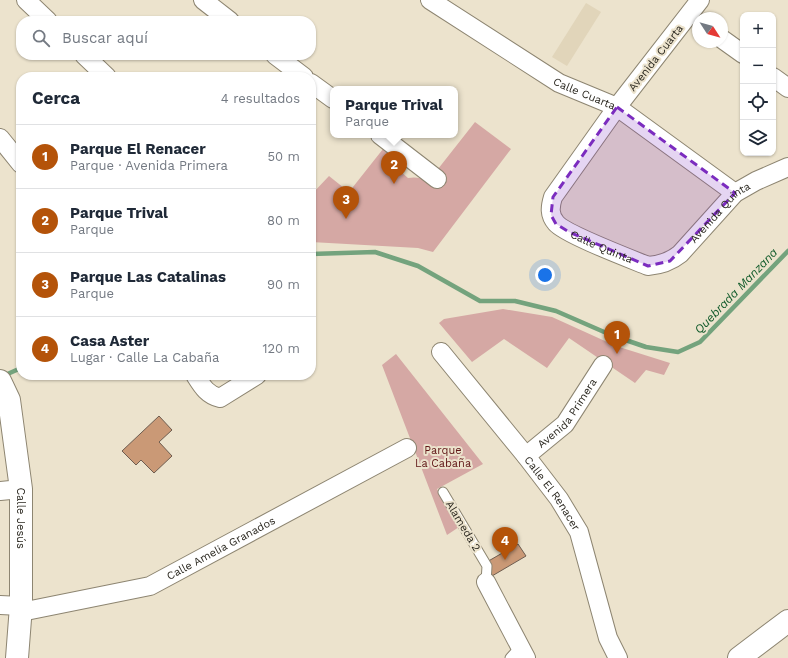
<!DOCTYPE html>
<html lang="es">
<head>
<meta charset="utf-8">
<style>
  :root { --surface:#fff; --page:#f6f6f7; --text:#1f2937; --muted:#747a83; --line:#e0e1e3; --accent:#b45309 }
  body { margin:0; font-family:"Work Sans",sans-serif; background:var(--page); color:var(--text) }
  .controls { position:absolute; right:12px; top:12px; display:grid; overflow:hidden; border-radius:8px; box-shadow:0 1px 3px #0004 }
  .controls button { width:36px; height:36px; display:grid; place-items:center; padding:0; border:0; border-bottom:1px solid var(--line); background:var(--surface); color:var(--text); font:20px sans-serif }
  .compass { position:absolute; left:692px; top:12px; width:36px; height:36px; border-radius:50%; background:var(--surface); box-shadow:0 1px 3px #0004; rotate:126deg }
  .you { position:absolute; left:545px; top:275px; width:14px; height:14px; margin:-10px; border:3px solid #fff; border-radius:50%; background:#1a73e8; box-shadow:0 0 0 6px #1a73e833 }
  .badge { display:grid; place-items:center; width:26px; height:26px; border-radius:50%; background:var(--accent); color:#fff; font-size:13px; font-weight:700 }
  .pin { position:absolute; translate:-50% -33px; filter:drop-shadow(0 1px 2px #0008) }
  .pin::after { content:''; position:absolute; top:21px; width:14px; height:12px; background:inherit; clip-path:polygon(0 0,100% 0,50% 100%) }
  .popup { position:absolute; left:330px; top:86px; width:128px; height:52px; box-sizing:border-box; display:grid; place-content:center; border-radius:8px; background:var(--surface); filter:drop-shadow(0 1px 3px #0005); font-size:13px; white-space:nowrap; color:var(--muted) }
  .popup b { font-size:15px; color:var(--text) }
  .popup::after { content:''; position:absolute; left:50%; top:100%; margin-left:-8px; border:8px solid transparent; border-top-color:var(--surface) }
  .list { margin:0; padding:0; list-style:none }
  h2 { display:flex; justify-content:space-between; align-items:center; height:52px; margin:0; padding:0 16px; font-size:17px }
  h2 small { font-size:13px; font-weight:400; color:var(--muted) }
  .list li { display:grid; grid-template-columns:26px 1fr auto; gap:12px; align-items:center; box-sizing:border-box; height:64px; padding:0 16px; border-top:1px solid var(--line) }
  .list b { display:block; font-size:15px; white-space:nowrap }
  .list p { margin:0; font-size:13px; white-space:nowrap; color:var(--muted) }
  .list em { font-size:13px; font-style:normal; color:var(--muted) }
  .icon { flex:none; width:22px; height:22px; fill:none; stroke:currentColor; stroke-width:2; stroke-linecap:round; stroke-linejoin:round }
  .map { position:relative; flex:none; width:788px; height:658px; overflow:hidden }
  .search { position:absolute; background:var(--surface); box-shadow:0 1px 3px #0004; left:16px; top:16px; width:300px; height:44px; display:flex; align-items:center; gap:10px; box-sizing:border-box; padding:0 14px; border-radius:16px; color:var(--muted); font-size:15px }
  .panel { position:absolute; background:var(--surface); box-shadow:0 1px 3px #0004; left:16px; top:72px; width:300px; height:308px; border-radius:16px }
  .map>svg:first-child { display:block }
  .built { fill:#e1d5ba }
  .park { fill:#d5a8a4 }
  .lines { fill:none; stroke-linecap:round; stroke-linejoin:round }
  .stream { stroke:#74a37d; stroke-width:4.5 }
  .building { fill:#ca9976; stroke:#6e5d50 }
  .service-casing { stroke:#8d8571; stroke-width:11 }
  .minor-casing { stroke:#8d8571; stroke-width:20 }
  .tertiary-casing { stroke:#8d8571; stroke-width:24 }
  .service { stroke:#fff; stroke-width:9 }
  .minor { stroke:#fff; stroke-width:18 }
  .tertiary { stroke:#fff; stroke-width:22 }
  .marked { fill:#7b2cbf; fill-opacity:0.2; stroke:#7b2cbf; stroke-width:3; stroke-dasharray:8 5; stroke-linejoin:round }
  .labels { text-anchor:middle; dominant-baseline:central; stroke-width:4; stroke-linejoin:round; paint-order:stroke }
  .street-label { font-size:11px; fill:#2a271f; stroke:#ece3cd }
  .park-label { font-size:11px; fill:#5f1515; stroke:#ece3cd }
  .water-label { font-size:12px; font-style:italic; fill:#0f5a29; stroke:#ece3cd }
</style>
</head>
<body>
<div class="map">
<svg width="788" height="658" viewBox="0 0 788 658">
  <rect width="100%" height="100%" fill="#ece3cd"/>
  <path class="built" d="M586 3 601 12 567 66 552 57Z"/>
  <path class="park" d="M475 122 511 149 433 252 418 248 311 242V195L329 176 349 192 383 149 398 161 400 171 408 178C420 176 429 180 437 188L446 176 438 169Z
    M503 309 552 317 616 346 670 363 664 375 646 370 635 383 569 338 547 368 504 339 472 362 439 323 444 319Z
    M396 354 483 464 437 489 459 527 447 535 382 365Z"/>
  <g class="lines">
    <path class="stream" d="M311 254 375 252 418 266 480 301H515L556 311 611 335 646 347 678 352 700 342 788 251
      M90 375 107 377 114 375
      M3 376 21 368"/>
  </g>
  <path class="building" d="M159 416 172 430 159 442 172 456 154 473 141 460 136 465 122 451Z
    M518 544 526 556 492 576 485 563Z"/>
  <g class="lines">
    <g class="service-casing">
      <path id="service" d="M443 492 487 566 486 582
        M510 658 520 647"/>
    </g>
    <g class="minor-casing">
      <g id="minor">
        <path d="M26 0 48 21"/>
        <path d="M203 0 230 21"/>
        <path id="s1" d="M430 0 559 83 617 107 735 193"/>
        <path id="s2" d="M700 0 617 107 553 197C550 207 549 215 556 223 565 234 631 259 648 266 661 265 670 262 680 254L735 193 756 181 788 167"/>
        <path d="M722 39 743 54"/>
        <path d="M84 55 107 77"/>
        <path d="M275 55 304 77"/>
        <path d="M773 77 788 88"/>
        <path d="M311 83 333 99"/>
        <path d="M380 135 437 179"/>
        <path d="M0 138 21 164"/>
        <path id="s3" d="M441 352 526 456 559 499 579 532 608 638 618 658"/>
        <path d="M195 375C202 386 207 395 220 398L257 375"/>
        <path id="s4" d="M526 456 565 424 603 365"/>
        <path d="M0 491 21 489"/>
        <path d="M486 582 526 658"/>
        <path d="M0 605 21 606"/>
        <path id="s5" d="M21 612 150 586 407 448"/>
      </g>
    </g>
    <g class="tertiary-casing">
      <g id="tertiary">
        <path id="s6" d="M0 381 9 400 21 489V606L17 658"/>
        <path d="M739 658 788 621"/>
      </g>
    </g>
    <use href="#service" class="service"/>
    <use href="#minor" class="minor"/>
    <use href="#tertiary" class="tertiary"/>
  </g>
  <path class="marked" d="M617 107 735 193 670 261 648 266 569 232 556 224 551 215 553 197Z"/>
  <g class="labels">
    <g class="street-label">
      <text transform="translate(656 58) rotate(-52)">Avenida Cuarta</text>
      <text stroke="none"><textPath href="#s1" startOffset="181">Calle Cuarta</textPath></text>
      <text stroke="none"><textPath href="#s2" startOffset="468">Avenida Quinta</textPath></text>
      <text stroke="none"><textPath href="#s2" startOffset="325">Calle Quinta</textPath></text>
      <text stroke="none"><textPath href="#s4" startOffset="60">Avenida Primera</textPath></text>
      <text stroke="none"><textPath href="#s3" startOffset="180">Calle El Renacer</textPath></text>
      <text stroke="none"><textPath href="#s6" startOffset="140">Calle Jesús</textPath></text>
      <text transform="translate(463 526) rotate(59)">Alameda 2</text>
      <text stroke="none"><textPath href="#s5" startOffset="212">Calle Amelia Granados</textPath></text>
    </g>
    <g class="park-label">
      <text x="443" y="450">Parque<tspan x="443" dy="13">La Cabaña</tspan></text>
    </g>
    <g class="water-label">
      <text transform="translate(736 291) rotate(-46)">Quebrada Manzana</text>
    </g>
  </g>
</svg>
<div class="controls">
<button>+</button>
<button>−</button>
<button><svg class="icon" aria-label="locate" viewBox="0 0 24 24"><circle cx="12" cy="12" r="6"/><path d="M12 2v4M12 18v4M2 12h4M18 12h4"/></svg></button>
<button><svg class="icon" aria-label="layers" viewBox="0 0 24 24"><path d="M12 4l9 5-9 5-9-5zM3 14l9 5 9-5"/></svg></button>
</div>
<svg class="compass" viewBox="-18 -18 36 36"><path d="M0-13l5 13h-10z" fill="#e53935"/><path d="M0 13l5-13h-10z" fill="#747a83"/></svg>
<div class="you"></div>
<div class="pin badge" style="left:617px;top:354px">1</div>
<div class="pin badge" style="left:394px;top:184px">2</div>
<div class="popup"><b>Parque Trival</b>Parque</div>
<div class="pin badge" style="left:346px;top:219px">3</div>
<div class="pin badge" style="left:505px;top:560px">4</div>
<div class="search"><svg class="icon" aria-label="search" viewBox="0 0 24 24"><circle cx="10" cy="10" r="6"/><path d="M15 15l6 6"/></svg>Buscar aquí</div>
<section class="panel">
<h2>Cerca<small>4 resultados</small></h2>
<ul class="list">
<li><span class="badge">1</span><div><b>Parque El Renacer</b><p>Parque · Avenida Primera</p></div><em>50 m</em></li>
<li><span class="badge">2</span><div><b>Parque Trival</b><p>Parque</p></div><em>80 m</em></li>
<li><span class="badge">3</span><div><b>Parque Las Catalinas</b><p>Parque</p></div><em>90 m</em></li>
<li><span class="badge">4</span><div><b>Casa Aster</b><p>Lugar · Calle La Cabaña</p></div><em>120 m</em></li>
</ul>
</section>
</div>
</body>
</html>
